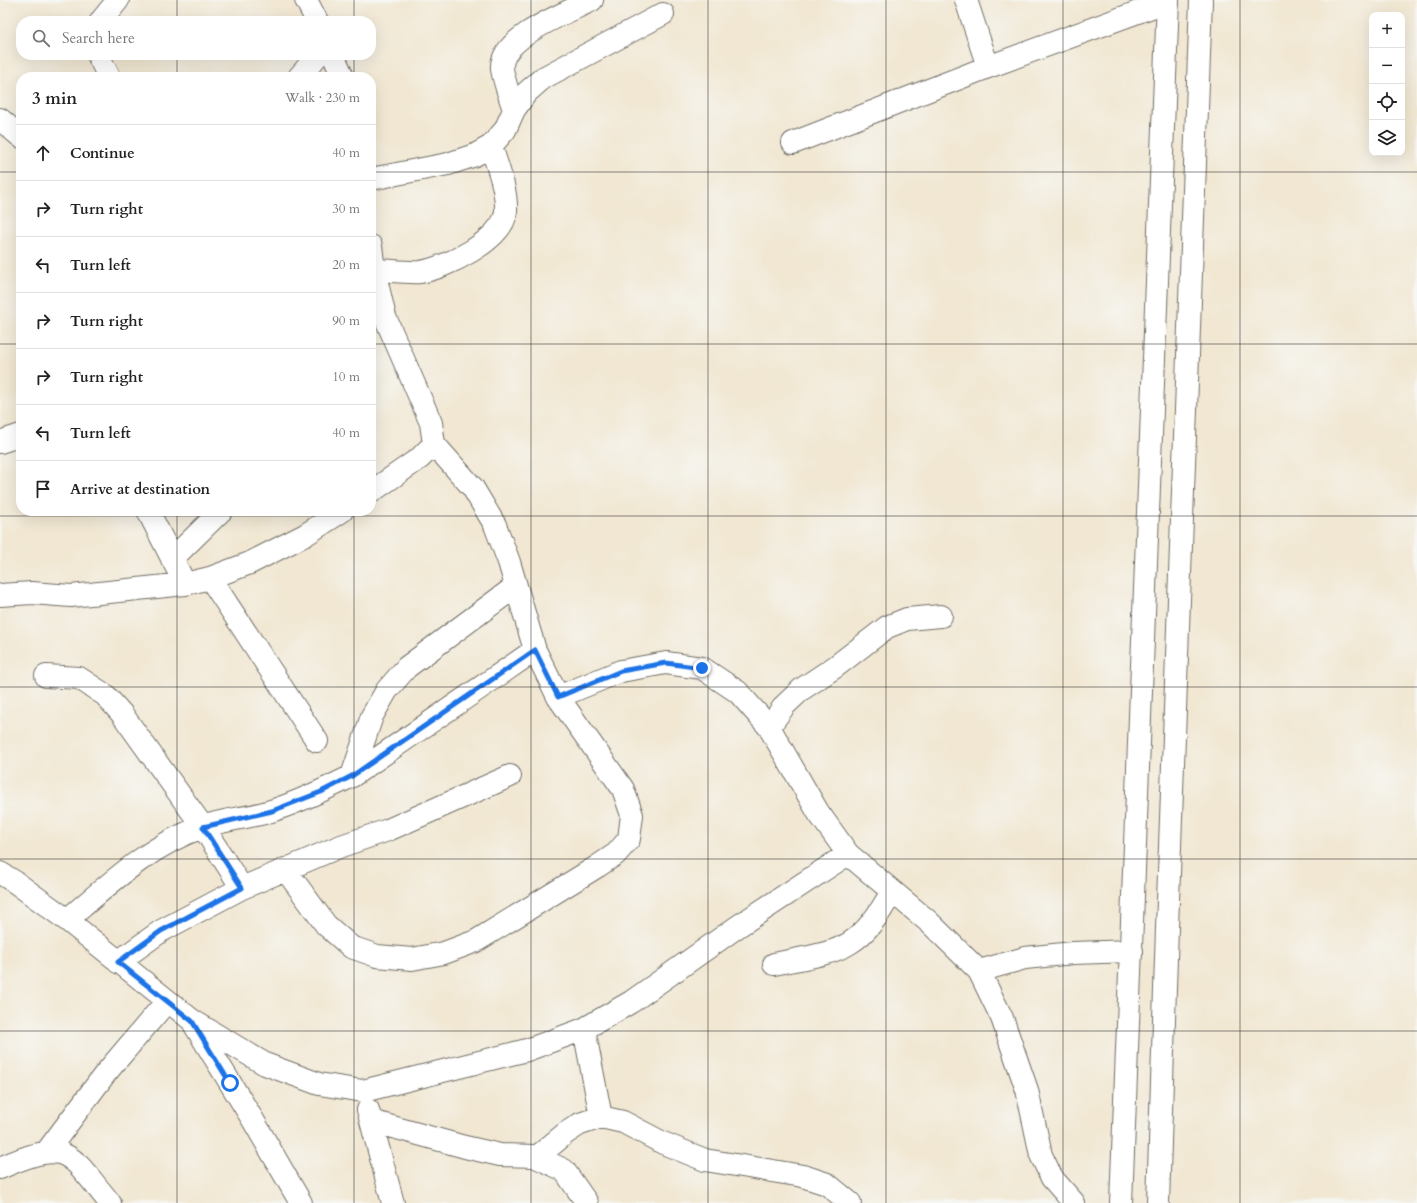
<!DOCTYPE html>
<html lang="en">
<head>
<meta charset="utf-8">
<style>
  :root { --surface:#fff; --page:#f2f2f2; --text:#222; --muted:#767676; --line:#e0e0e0 }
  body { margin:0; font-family:Cardo,serif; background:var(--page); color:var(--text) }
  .controls { position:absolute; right:12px; top:12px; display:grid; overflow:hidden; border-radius:8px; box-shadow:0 4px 16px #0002 }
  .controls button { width:36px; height:36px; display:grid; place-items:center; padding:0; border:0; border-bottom:1px solid var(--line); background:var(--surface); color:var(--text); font:20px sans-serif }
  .stop { position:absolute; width:12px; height:12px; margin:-9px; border:3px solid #1a73e8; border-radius:50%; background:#fff }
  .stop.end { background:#1a73e8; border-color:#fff; box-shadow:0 1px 4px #0008 }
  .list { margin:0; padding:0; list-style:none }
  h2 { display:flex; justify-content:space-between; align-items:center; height:52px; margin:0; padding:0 16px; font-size:17px }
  h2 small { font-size:13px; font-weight:400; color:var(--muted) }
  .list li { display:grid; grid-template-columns:26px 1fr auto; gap:12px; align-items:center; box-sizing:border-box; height:56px; padding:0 16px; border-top:1px solid var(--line) }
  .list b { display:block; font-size:15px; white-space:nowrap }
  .list em { font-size:13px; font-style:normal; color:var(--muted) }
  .icon { flex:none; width:22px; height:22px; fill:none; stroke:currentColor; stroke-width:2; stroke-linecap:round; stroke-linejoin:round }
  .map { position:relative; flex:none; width:1417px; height:1203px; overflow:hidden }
  .search { position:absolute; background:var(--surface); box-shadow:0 4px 16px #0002; left:16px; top:16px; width:360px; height:44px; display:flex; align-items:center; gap:10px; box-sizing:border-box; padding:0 14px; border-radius:16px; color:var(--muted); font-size:15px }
  .panel { position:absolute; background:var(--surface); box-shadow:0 4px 16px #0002; left:16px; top:72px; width:360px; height:444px; border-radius:16px }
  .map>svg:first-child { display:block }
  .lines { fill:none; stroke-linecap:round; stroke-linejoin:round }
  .minor-casing { stroke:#706d65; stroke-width:24 }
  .major-casing { stroke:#706d65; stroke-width:24 }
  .minor { stroke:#fff; stroke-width:22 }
  .major { stroke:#fff; stroke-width:22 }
  .route { stroke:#1a73e8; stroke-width:5 }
  .grid { fill:none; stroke:#2b2b2b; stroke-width:1; stroke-opacity:0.55 }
</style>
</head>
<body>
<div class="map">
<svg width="1417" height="1203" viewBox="0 0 1417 1203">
  <rect width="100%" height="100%" fill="#f6f6f2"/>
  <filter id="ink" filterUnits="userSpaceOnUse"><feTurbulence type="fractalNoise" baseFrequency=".025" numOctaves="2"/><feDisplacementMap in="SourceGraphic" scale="8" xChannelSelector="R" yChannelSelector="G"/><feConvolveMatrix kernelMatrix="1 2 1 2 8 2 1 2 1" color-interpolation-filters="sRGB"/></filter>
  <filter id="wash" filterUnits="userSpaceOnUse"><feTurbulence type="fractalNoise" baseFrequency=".012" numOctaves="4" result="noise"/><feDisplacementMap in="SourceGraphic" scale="16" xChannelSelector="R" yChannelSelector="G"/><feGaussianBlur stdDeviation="0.9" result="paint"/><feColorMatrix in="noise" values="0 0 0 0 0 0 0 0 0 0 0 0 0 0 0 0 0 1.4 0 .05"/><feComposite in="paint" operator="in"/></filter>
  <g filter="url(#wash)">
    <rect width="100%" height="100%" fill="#f1e7d2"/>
  </g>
  <g filter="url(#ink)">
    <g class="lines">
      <g class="minor-casing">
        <path id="minor" d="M306 0 317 21
          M966 0 988 67
          M101 21 118 0
          M98 55 109 77
          M333 55 343 77
          M299 77 318 55
          M514 110C510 97 504 82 502 69 499 37 569 12 592 0
          M0 119 21 137
          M793 143 988 67 1168 1
          M371 179 448 164 475 155 491 146 505 130 514 110 526 93 543 78 663 14
          M371 246 374 270 385 317 431 423 434 444 420 458 371 492
          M374 270C388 270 405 273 420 272 444 269 505 239 506 211 507 189 497 166 491 146
          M0 442 21 435
          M148 511 185 584
          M172 559 221 511
          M210 578 317 741
          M0 595 32 593 71 596 185 584 210 578 250 563 305 535 342 511
          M46 676 79 678 105 695 122 714 203 827 242 888
          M558 697 621 671 666 663 702 668 738 692 769 727 818 812 848 854 929 922 979 971 1002 1018 1027 1090 1041 1155 1052 1178 1074 1203
          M769 727 785 705 802 689 835 667 887 627 907 619 941 616
          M352 776 372 716 387 690 407 667 516 586
          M285 869 326 925 351 947 377 956 412 959 444 953 476 941 598 866 616 854 629 839 632 815 623 789 558 697 535 650 509 562 495 525 473 488 434 444
          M0 873 15 882 67 920 193 1021 265 1064 319 1084 363 1091 527 1050 584 1029 631 1002 737 927 848 854
          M67 920C108 885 151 844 203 827 225 819 249 818 271 811 299 802 326 789 352 776L535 650
          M118 962 161 931 242 888 341 846 388 830 510 776
          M774 964C838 951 859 953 892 891
          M979 971 1025 958 1073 953 1132 951
          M194 1024 253 1120 301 1203
          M584 1029 601 1117
          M368 1110 393 1203
          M371 1121 465 1147 500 1155 534 1156 564 1170 587 1203
          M48 1150 105 1074 167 1001
          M537 1157 566 1133 580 1124 601 1117 623 1122 663 1143 705 1160 803 1176 827 1184 850 1203
          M0 1168C68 1138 67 1151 110 1203"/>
      </g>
      <g class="major-casing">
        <path id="major" d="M1121 1203 1168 0
          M1158 1203 1167 928 1201 0"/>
      </g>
      <use href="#minor" class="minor"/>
      <use href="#major" class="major"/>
    </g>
  </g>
  <g class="lines" filter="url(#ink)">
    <path class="route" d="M230 1083 192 1021 118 962 161 931 242 888 203 827 272 811 321 792 352 776 535 650 558 697 621 671 666 663 702 668"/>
  </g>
  <path class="grid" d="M177 0V21M354 0V21M531 0V1203M708 0V1203M886 0V1203M1063 0V1203M1240 0V1203M177 55V77M354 55V77M0 172H21M371 172H1417M0 344H21M371 344H1417M177 511V1203M354 511V1203M0 516H1417M0 687H1417M0 859H1417M0 1031H1417"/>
</svg>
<div class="controls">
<button>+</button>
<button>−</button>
<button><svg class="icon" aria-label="locate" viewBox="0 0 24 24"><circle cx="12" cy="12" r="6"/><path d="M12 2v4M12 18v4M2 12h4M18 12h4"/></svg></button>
<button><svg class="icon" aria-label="layers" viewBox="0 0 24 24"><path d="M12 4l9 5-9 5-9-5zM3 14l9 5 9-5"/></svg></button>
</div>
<div class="stop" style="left:230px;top:1083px"></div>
<div class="stop end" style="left:702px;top:668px"></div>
<div class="search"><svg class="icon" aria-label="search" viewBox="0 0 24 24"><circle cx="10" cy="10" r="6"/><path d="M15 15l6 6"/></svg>Search here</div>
<section class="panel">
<h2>3 min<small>Walk · 230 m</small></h2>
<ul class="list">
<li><svg class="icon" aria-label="ahead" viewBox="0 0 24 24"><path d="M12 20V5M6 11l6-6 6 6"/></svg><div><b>Continue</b></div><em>40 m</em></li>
<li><svg class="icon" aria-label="right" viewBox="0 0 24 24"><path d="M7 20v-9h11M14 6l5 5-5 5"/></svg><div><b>Turn right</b></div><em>30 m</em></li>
<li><svg class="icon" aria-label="left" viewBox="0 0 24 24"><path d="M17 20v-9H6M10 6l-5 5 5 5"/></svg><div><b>Turn left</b></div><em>20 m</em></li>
<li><svg class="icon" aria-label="right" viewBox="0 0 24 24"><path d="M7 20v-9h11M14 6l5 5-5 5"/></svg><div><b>Turn right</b></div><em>90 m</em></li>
<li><svg class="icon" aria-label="right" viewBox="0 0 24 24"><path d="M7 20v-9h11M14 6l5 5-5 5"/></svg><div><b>Turn right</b></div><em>10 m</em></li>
<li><svg class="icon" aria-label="left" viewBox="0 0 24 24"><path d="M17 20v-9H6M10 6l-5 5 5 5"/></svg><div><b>Turn left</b></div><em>40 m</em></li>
<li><svg class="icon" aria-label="arrive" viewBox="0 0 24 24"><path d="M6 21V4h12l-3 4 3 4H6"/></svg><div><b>Arrive at destination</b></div></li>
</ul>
</section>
</div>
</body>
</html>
